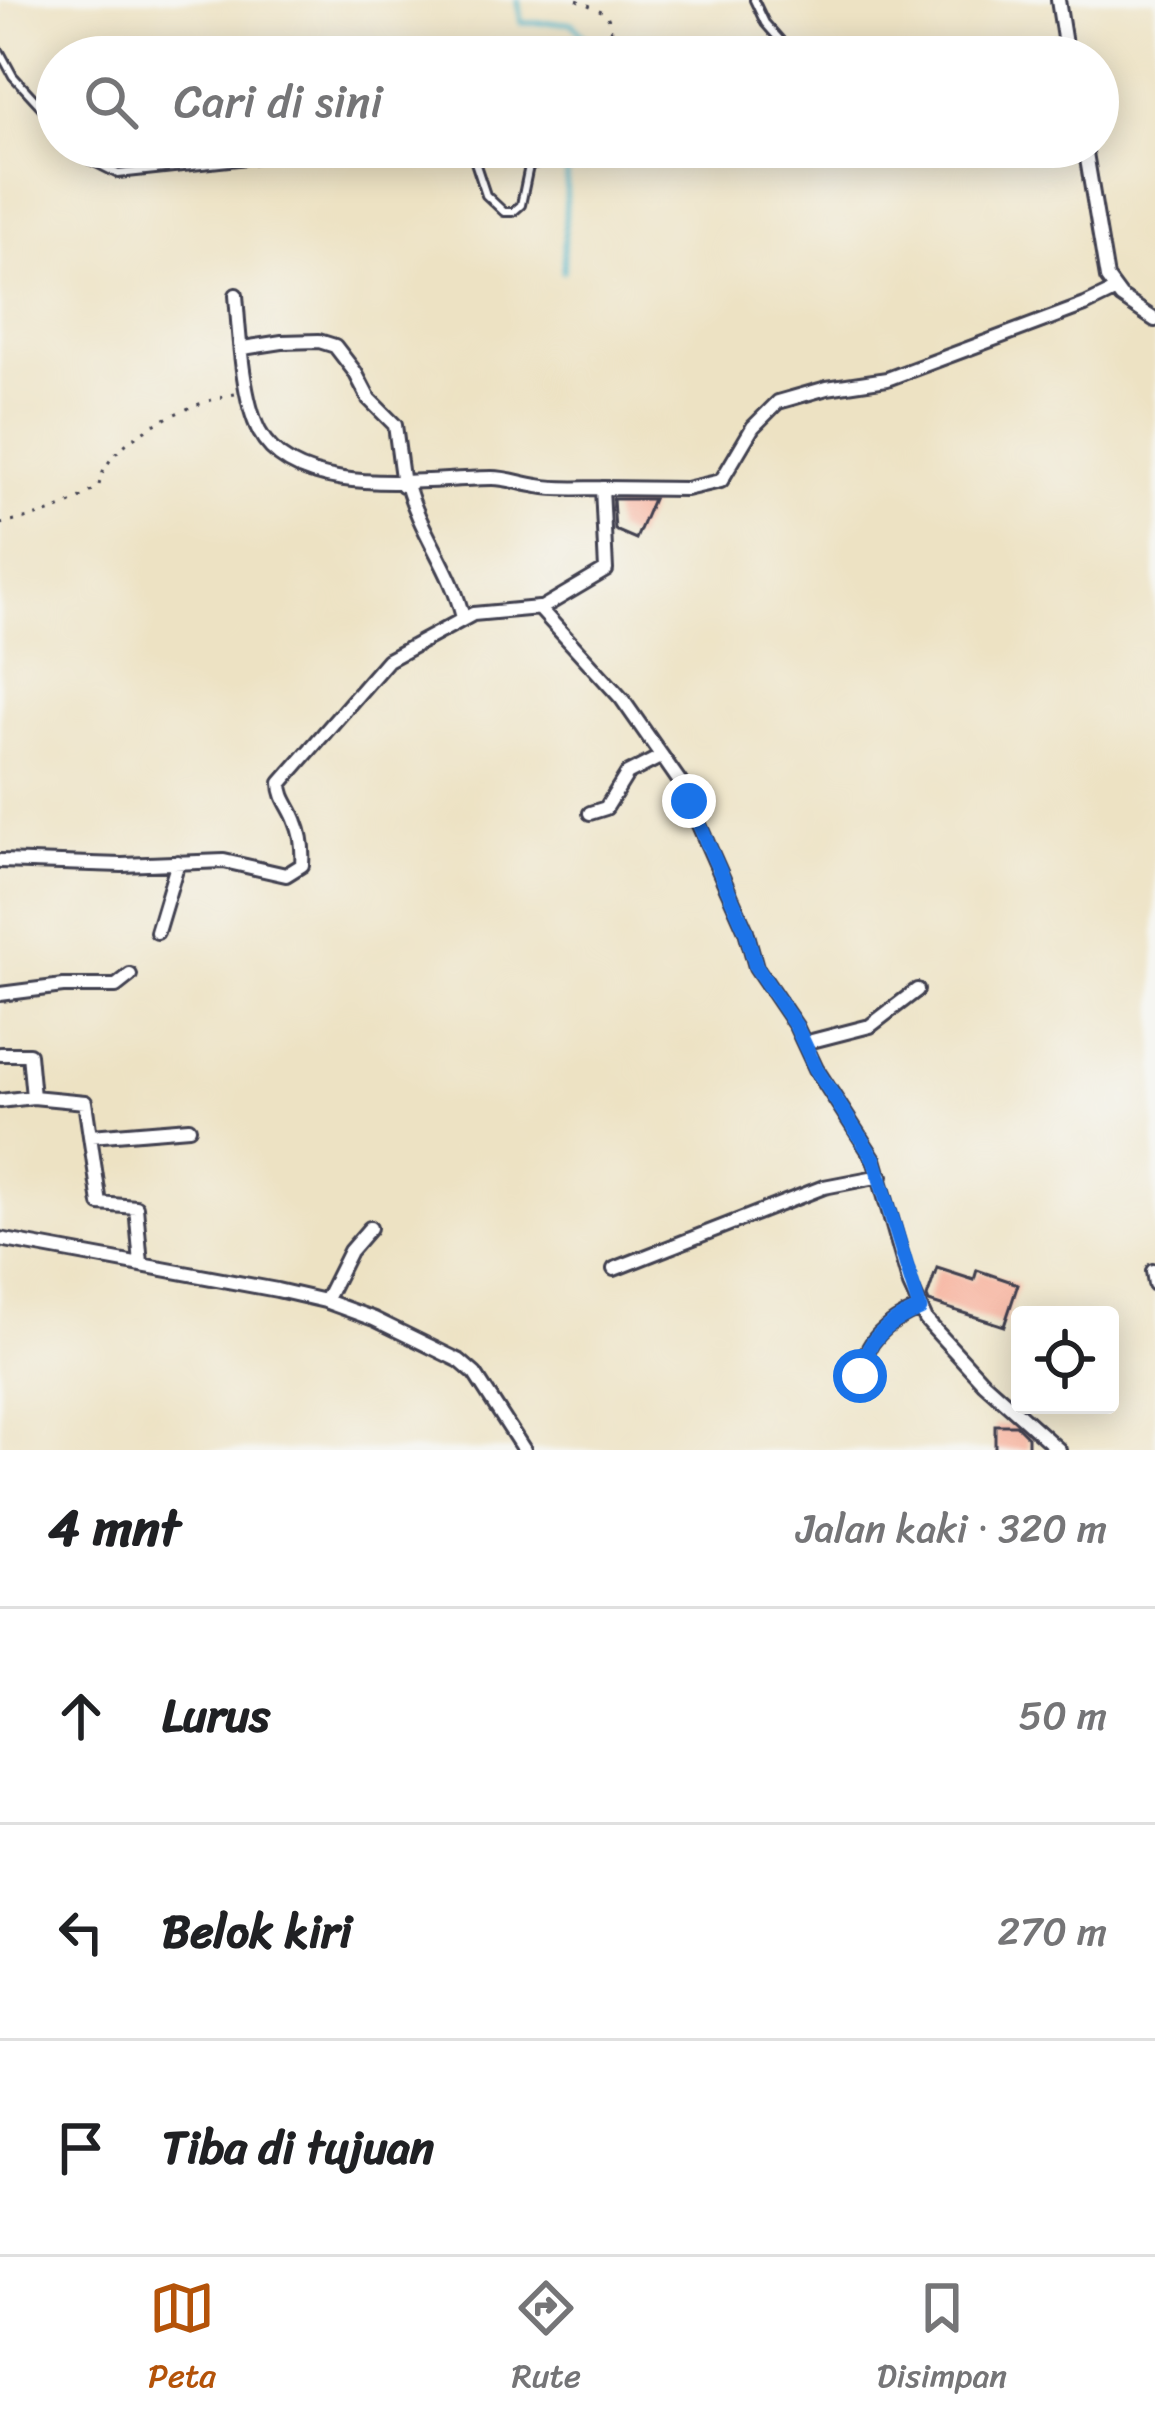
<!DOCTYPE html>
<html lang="id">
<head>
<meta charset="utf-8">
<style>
  :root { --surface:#fff; --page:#f2f2f2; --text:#202124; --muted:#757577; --line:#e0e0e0; --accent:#b45309 }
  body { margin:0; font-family:Sriracha,sans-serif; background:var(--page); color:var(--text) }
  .controls { position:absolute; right:36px; bottom:36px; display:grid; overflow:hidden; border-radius:12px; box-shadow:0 6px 30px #0003 }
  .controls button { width:108px; height:108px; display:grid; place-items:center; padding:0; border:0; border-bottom:3px solid var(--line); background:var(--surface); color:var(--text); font:60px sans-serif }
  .stop { position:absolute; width:36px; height:36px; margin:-27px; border:9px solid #1a73e8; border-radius:50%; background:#fff }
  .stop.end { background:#1a73e8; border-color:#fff; box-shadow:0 3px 12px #0008 }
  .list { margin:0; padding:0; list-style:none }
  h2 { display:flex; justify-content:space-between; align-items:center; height:156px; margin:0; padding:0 48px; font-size:51px }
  h2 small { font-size:39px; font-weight:400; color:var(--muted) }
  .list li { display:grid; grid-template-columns:78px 1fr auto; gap:36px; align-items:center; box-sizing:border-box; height:216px; padding:0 48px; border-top:3px solid var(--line) }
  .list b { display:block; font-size:45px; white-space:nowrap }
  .list em { font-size:39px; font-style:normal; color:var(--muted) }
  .icon { flex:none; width:66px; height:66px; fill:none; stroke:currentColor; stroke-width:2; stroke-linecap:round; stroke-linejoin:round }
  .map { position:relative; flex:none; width:1155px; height:1450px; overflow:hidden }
  .search { position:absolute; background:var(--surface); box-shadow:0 6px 30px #0003; left:36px; right:36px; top:36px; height:132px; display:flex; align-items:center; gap:30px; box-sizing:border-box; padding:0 42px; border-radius:66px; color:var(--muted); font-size:45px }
  .sheet { height:804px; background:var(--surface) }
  nav { display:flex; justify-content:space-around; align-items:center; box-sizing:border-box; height:168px; border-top:3px solid var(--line); background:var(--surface); font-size:33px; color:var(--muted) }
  nav a { display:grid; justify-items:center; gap:6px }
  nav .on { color:var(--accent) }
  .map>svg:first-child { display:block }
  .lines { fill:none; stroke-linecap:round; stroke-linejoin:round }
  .stream { stroke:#4cb6ca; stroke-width:4.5 }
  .building { fill:#f7a790 }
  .lane-casing { stroke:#403f4f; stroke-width:12 }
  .street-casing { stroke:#403f4f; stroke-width:18 }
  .path { stroke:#403f4f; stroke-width:3; stroke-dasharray:3 9; stroke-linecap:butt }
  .lane { stroke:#fff; stroke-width:6 }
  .street { stroke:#fff; stroke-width:12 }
  .route { stroke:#1a73e8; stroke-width:15 }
</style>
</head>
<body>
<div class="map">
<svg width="1155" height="1450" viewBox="0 0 1155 1450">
  <rect width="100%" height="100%" fill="#f6f6f2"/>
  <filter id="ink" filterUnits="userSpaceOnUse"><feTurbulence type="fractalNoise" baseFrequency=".00833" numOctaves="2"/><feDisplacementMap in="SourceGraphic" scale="24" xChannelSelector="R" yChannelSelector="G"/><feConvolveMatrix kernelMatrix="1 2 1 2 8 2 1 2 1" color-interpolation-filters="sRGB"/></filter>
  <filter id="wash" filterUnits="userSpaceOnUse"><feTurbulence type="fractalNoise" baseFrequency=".004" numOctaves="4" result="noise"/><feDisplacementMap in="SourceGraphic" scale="48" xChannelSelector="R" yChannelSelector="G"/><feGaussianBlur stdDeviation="2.7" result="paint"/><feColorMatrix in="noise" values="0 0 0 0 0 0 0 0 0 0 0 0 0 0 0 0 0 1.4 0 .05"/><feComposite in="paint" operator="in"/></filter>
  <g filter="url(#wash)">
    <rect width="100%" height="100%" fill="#ede2c3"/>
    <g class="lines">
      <path class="stream" d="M518 0 521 23H572L586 37 587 57
        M563 272 568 147"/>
    </g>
    <g id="blocks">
      <path class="building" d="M613 499H653L636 539 615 530Z
        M937 1268 974 1280 977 1270 1018 1284 1004 1326 929 1302 927 1297Z
        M995 1425H1016L1028 1437V1450H995Z"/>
    </g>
  </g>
  <g filter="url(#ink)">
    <use href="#blocks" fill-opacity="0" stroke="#403f4f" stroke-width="3"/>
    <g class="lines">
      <g class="lane-casing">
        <path id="lane" d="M754 0 765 23 795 57
          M0 52 13 76 57 124
          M78 147 92 161 118 174 367 147
          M470 147 486 195 504 212H513L521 205 529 166
          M506 147 510 157 529 166
          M529 166 538 163 547 147"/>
      </g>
      <g class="street-casing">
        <path id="street" d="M1058 0 1067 57
          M1085 147 1107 278 1121 297 1155 320
          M236 295C239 332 242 398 259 431 296 502 429 478 492 478 509 478 522 484 538 486 558 490 581 488 602 488
          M243 348 282 342 319 341 335 346 355 372 369 399 395 425 403 485
          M407 484C420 533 452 570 463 618
          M540 609 606 570 602 488 686 489 721 481 753 427 778 402 827 388 887 379 1085 305 1114 291
          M590 813 606 808 627 774 662 756
          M0 861 122 865 224 861 286 875 302 865C303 851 302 836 296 822 291 807 281 799 281 783L388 660 473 614 539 608 622 699 680 782 746 931 756 967 796 1026 816 1069 874 1159 910 1285 926 1320 983 1382 1059 1450
          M157 932 178 862
          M0 994 63 986H116L130 975
          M804 1043 870 1026 917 990
          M0 1054H29L33 1097 85 1102 100 1204 136 1207 141 1264
          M0 1101 33 1097
          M91 1136 189 1128
          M0 1239 277 1290 325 1301 374 1319 460 1361 475 1374 524 1450
          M614 1269 824 1187 881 1176
          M1153 1271 1155 1284
          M325 1301 350 1251 370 1228
          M860 1376C865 1340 887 1322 919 1309"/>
      </g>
      <path class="path" d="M577 0 606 13 611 25 609 57
        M0 524C38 517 68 509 99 486 105 438 193 402 235 394"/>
      <use href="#lane" class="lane"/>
      <use href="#street" class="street"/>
    </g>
  </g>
  <g class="lines" filter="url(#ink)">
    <path class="route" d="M689 801 746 931 756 967 796 1026 816 1069 874 1159 920 1309C887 1322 865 1341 860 1376"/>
  </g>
</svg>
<div class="controls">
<button><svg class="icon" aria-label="locate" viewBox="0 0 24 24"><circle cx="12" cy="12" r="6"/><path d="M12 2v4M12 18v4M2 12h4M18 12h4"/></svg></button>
</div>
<div class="stop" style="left:860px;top:1376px"></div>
<div class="stop end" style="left:689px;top:801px"></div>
<div class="search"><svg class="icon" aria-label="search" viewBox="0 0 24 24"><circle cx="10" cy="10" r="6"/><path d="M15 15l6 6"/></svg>Cari di sini</div>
</div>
<section class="sheet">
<h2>4 mnt<small>Jalan kaki · 320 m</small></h2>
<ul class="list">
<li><svg class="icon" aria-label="ahead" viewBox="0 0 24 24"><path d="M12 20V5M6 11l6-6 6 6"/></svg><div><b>Lurus</b></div><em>50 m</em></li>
<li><svg class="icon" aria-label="left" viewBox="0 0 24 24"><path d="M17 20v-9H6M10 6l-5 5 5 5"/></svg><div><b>Belok kiri</b></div><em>270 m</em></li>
<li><svg class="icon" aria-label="arrive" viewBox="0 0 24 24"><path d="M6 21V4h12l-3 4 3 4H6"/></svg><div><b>Tiba di tujuan</b></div></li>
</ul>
</section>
<nav>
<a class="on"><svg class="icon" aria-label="map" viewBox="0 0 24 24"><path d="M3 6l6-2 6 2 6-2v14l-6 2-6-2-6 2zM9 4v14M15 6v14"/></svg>Peta</a>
<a><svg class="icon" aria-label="directions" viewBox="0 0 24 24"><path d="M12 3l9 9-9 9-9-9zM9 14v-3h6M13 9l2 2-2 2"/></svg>Rute</a>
<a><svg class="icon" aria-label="saved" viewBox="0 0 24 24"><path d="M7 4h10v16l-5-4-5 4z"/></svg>Disimpan</a>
</nav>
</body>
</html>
